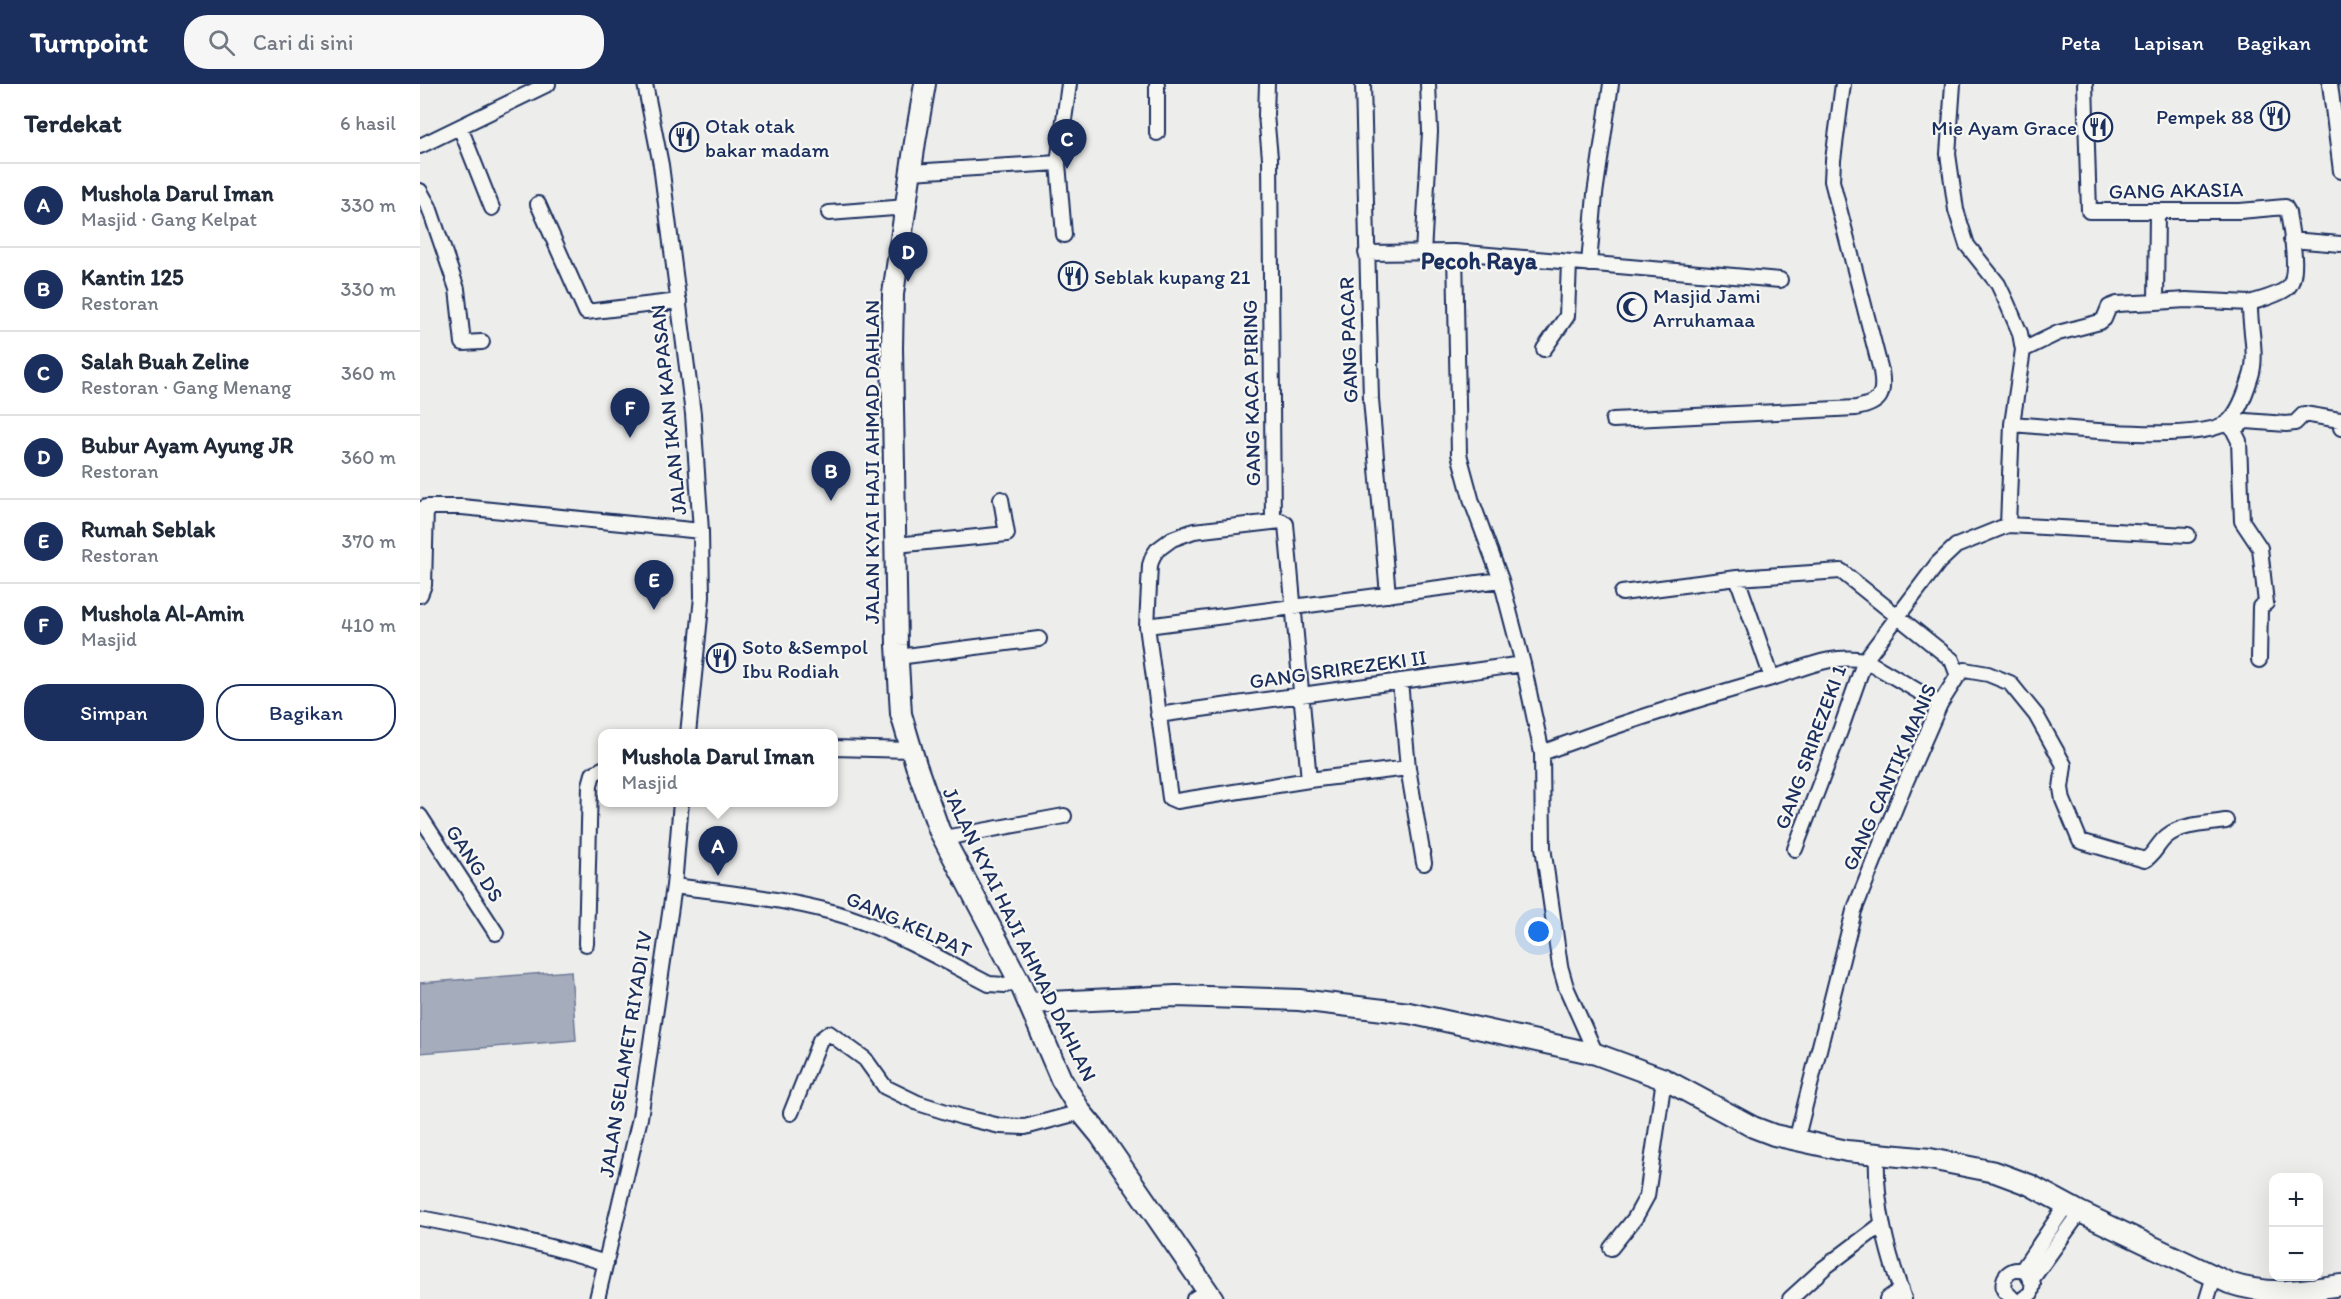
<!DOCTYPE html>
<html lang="id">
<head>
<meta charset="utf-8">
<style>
  :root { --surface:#fff; --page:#f6f6f7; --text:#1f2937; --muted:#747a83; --line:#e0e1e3; --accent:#1b2f5e }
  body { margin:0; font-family:Itim,sans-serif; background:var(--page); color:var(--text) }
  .controls { position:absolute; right:18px; bottom:18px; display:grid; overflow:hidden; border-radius:12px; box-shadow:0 6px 24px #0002 }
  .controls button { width:54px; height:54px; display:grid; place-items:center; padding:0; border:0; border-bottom:2px solid var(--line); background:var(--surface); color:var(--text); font:30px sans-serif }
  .you { position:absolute; left:1119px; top:848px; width:21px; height:21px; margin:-15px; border:4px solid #fff; border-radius:50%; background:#1a73e8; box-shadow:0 0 0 9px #1a73e833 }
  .badge { display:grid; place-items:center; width:39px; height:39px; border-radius:50%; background:var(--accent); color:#fff; font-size:20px; font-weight:700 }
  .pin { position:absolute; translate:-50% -50px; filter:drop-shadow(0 2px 3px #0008) }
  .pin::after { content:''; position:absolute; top:32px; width:21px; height:18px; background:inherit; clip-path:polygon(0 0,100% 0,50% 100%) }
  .popup { position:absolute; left:178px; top:645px; width:240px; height:78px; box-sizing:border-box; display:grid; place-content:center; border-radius:12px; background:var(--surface); filter:drop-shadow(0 2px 4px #0005); font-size:20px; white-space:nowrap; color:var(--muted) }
  .popup b { font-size:22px; color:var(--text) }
  .popup::after { content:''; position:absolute; left:50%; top:100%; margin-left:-12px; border:12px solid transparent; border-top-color:var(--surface) }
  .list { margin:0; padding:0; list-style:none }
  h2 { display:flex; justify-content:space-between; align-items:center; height:78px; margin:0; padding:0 24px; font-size:26px }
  h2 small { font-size:20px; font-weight:400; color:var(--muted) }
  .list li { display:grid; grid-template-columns:39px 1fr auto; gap:18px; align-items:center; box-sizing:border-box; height:84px; padding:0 24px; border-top:2px solid var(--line) }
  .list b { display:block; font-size:22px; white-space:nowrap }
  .list p { margin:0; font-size:20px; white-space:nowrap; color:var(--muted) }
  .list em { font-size:20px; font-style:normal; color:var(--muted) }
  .actions { display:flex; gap:12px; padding:18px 24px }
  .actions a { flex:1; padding:14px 0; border:2px solid var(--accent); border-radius:24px; text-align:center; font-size:21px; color:var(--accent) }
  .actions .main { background:var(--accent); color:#fff }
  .icon { flex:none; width:33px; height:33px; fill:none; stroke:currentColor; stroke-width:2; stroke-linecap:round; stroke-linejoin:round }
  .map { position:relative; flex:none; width:1921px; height:1215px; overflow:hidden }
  header { display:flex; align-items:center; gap:36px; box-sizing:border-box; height:84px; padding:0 30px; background:var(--accent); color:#fff }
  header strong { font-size:28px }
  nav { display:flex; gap:33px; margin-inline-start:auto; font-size:21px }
  .search { width:420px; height:54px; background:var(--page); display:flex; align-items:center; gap:15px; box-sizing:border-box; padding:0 21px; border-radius:24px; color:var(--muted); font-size:22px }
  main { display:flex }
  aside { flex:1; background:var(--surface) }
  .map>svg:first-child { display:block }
  .water { fill:#a5acbc; stroke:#6e7a96; stroke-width:1.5 }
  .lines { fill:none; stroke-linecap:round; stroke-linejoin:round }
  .street-casing { stroke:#1b2f5e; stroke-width:18 }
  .secondary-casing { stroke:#1b2f5e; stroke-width:24 }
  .street { stroke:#f6f6f2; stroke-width:14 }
  .secondary { stroke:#f6f6f2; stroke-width:20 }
  .labels { text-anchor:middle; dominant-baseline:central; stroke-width:4.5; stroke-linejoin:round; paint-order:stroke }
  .poi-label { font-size:21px; fill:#1b2f5e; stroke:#f6f6f2; text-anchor:start }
  .street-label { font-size:21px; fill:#1b2f5e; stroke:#f6f6f2 }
  .quarter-label { font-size:24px; font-weight:bold; fill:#1b2f5e; stroke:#f6f6f2 }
</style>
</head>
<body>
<header>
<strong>Turnpoint</strong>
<div class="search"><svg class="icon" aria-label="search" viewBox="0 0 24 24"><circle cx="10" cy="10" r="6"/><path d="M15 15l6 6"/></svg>Cari di sini</div>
<nav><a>Peta</a><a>Lapisan</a><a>Bagikan</a></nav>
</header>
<main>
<aside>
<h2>Terdekat<small>6 hasil</small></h2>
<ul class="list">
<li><span class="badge">A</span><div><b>Mushola Darul Iman</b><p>Masjid · Gang Kelpat</p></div><em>330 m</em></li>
<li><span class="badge">B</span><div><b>Kantin 125</b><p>Restoran</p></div><em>330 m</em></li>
<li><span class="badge">C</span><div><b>Salah Buah Zeline</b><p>Restoran · Gang Menang</p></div><em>360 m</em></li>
<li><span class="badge">D</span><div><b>Bubur Ayam Ayung JR</b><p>Restoran</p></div><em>360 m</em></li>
<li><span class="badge">E</span><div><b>Rumah Seblak</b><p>Restoran</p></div><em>370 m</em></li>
<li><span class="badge">F</span><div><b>Mushola Al-Amin</b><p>Masjid</p></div><em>410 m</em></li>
</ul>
<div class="actions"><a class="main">Simpan</a><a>Bagikan</a></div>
</aside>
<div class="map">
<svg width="1921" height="1215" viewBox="0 0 1921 1215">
  <rect width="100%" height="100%" fill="#edeeec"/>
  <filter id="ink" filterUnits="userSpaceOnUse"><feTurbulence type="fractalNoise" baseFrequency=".0167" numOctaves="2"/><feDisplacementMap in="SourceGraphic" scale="12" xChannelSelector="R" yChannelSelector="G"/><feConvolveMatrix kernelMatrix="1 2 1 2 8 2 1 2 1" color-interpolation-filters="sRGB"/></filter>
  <g filter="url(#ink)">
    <path class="water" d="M151 887 156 956 0 969V899Z"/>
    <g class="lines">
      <g class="street-casing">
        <path id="street" d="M225 0 241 81 273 330 281 447 282 513 268 650
          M847 0 846 31 850 74 853 438
          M943 0 951 315 968 511
          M1533 0 1528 70 1536 126 1547 161 1578 200 1587 219 1600 249 1603 266 1592 340 1588 441
          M1910 0 1921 87
          M40 43 72 124
          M737 49V0
          M0 62 128 0
          M491 88 638 79
          M0 107 9 123 37 205 43 259 62 258
          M118 120 166 228 259 217
          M1737 128 1736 218 1766 216 1830 219
          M409 129 487 123
          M644 151 638 79 649 0
          M1871 156 1921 160
          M1035 168 1360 196
          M946 169 1035 168 1039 370 1052 418 1081 496 1103 580 1122 669 1123 763 1140 882 1146 903 1176 970
          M1003 169 1010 48 1008 0
          M1169 180 1175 110 1191 0
          M1124 265 1147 232 1149 178
          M1603 266 1638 249 1680 238 1684 235 1689 223 1697 220 1736 218
          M1193 336 1436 324C1461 319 1465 311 1461 287L1412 97 1413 76 1423 0
          M1806 339 1813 345 1819 357 1822 437 1840 464 1846 519 1840 523 1839 576
          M1592 340C1633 343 1781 361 1809 337 1819 328 1827 305 1831 292 1838 270 1829 242 1830 219 1842 215 1856 212 1866 205 1882 194 1870 145 1868 128L1865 123 1820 127H1669L1665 0
          M1813 345 1826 337 1866 340 1875 339 1884 330 1920 336 1921 344
          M0 426 6 423H42L281 447
          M476 461 587 450 581 415
          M1202 509 1317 494
          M0 511 4 501 6 423
          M727 542 1081 496
          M478 573 619 555
          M1352 594 1317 494 1421 487 1532 576 1538 592
          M980 597 988 684 1004 779
          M738 631 1103 580
          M413 664 491 666
          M1122 669C1196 640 1271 617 1348 595 1381 586 1410 569 1445 576L1520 620
          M889 696 866 440 861 437 774 447 752 455 737 466 733 472 730 481 727 542 750 714 757 717 889 696 988 684
          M0 732 76 849
          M524 754 644 732
          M1375 765 1420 647 1445 576 1518 479 1536 462 1588 441 1768 451
          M254 802C307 809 360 814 412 828 467 843 518 874 569 900L585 901 599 897
          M166 860 170 701 173 690 182 685
          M371 1029 400 956 409 949 445 975 465 1003 498 1019 542 1033 580 1042 605 1043 661 1028
          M1376 1057 1434 827 1484 702 1520 620 1539 590 1545 586 1568 590 1590 599 1616 631 1644 681 1641 704 1643 716 1660 757 1725 776C1734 771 1738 759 1747 752 1762 740 1787 740 1806 737
          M1457 1071C1455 1122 1467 1168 1484 1215
          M0 1134C64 1146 125 1160 186 1179
          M1191 1164 1215 1134 1227 1112 1244 995
          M1602 1186 1647 1120
          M1612 1195 1660 1128
          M177 1215 220 1034 254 802 261 718
          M774 1215 787 1207
          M1370 1215 1404 1184 1461 1141
          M1467 1215 1481 1205
          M1593 1215 1584 1206C1581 1191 1592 1182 1606 1188L1613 1200 1611 1209 1603 1215
          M1787 1215 1794 1192"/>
      </g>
      <g class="secondary-casing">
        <path id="secondary" d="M505 0 495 58 473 210 472 264 477 561 481 630 496 681 519 746 599 897 641 995 661 1028 680 1051 793 1215
          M609 919 756 912 879 916 989 929 1176 970 1244 995 1333 1043 1354 1051 1427 1067 1510 1075 1575 1088 1610 1101 1660 1128 1809 1199C1847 1212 1882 1207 1921 1201"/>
      </g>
      <use href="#street" class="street"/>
      <use href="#secondary" class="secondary"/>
    </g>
  </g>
  <defs>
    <g id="restaurant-ring" transform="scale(1.5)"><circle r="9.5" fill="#f6f6f2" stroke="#1b2f5e" stroke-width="1.5"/><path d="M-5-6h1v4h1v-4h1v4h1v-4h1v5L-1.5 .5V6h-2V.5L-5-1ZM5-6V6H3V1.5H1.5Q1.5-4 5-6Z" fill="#1b2f5e"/></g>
    <g id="mosque-ring" transform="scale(1.5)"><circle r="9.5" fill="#f6f6f2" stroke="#1b2f5e" stroke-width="1.5"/><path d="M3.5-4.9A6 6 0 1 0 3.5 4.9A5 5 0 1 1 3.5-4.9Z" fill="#1b2f5e"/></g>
  </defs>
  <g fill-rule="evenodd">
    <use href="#restaurant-ring" x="1855" y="32"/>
    <use href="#restaurant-ring" x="1678" y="43"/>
    <use href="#restaurant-ring" x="264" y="53"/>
    <use href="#restaurant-ring" x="653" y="192"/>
    <use href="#mosque-ring" x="1212" y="223"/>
    <use href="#restaurant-ring" x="301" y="574"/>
  </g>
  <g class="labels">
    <g class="poi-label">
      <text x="1834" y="32" text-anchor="end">Pempek 88</text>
      <text x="285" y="41">Otak otak<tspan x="285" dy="24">bakar madam</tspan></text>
      <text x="1657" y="43" text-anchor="end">Mie Ayam Grace</text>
      <text x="674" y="192">Seblak kupang 21</text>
      <text x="1233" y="211">Masjid Jami<tspan x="1233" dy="24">Arruhamaa</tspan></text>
      <text x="322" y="562">Soto &amp;Sempol<tspan x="322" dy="24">Ibu Rodiah</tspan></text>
    </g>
    <g class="street-label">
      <text transform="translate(1756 106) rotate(-1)">GANG AKASIA</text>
      <text transform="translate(928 256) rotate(-92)">GANG PACAR</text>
      <text transform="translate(831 309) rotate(-91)">GANG KACA PIRING</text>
      <text transform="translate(248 326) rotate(-96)">JALAN IKAN KAPASAN</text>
      <text transform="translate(451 378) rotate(-90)">JALAN KYAI HAJI AHMAD DAHLAN</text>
      <text transform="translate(918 585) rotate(-8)">GANG SRIREZEKI II</text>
      <text transform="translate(1390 663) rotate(-70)">GANG SRIREZEKI 1</text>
      <text transform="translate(1469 693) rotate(-66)">GANG CANTIK MANIS</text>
      <text transform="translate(55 779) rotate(57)">GANG DS</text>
      <text transform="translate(489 840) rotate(24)">GANG KELPAT</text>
      <text transform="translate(600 850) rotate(64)">JALAN KYAI HAJI AHMAD DAHLAN</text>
      <text transform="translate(205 970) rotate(-81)">JALAN SELAMET RIYADI IV</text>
    </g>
    <g class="quarter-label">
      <text x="1059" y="176">Pecoh Raya</text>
    </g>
  </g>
</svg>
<div class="controls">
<button>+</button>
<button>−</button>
</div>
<div class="you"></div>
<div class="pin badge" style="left:298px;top:792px">A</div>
<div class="popup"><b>Mushola Darul Iman</b>Masjid</div>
<div class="pin badge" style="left:411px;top:417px">B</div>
<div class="pin badge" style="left:647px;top:85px">C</div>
<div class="pin badge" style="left:488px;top:198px">D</div>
<div class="pin badge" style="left:234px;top:526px">E</div>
<div class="pin badge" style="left:210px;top:354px">F</div>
</div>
</main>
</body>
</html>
